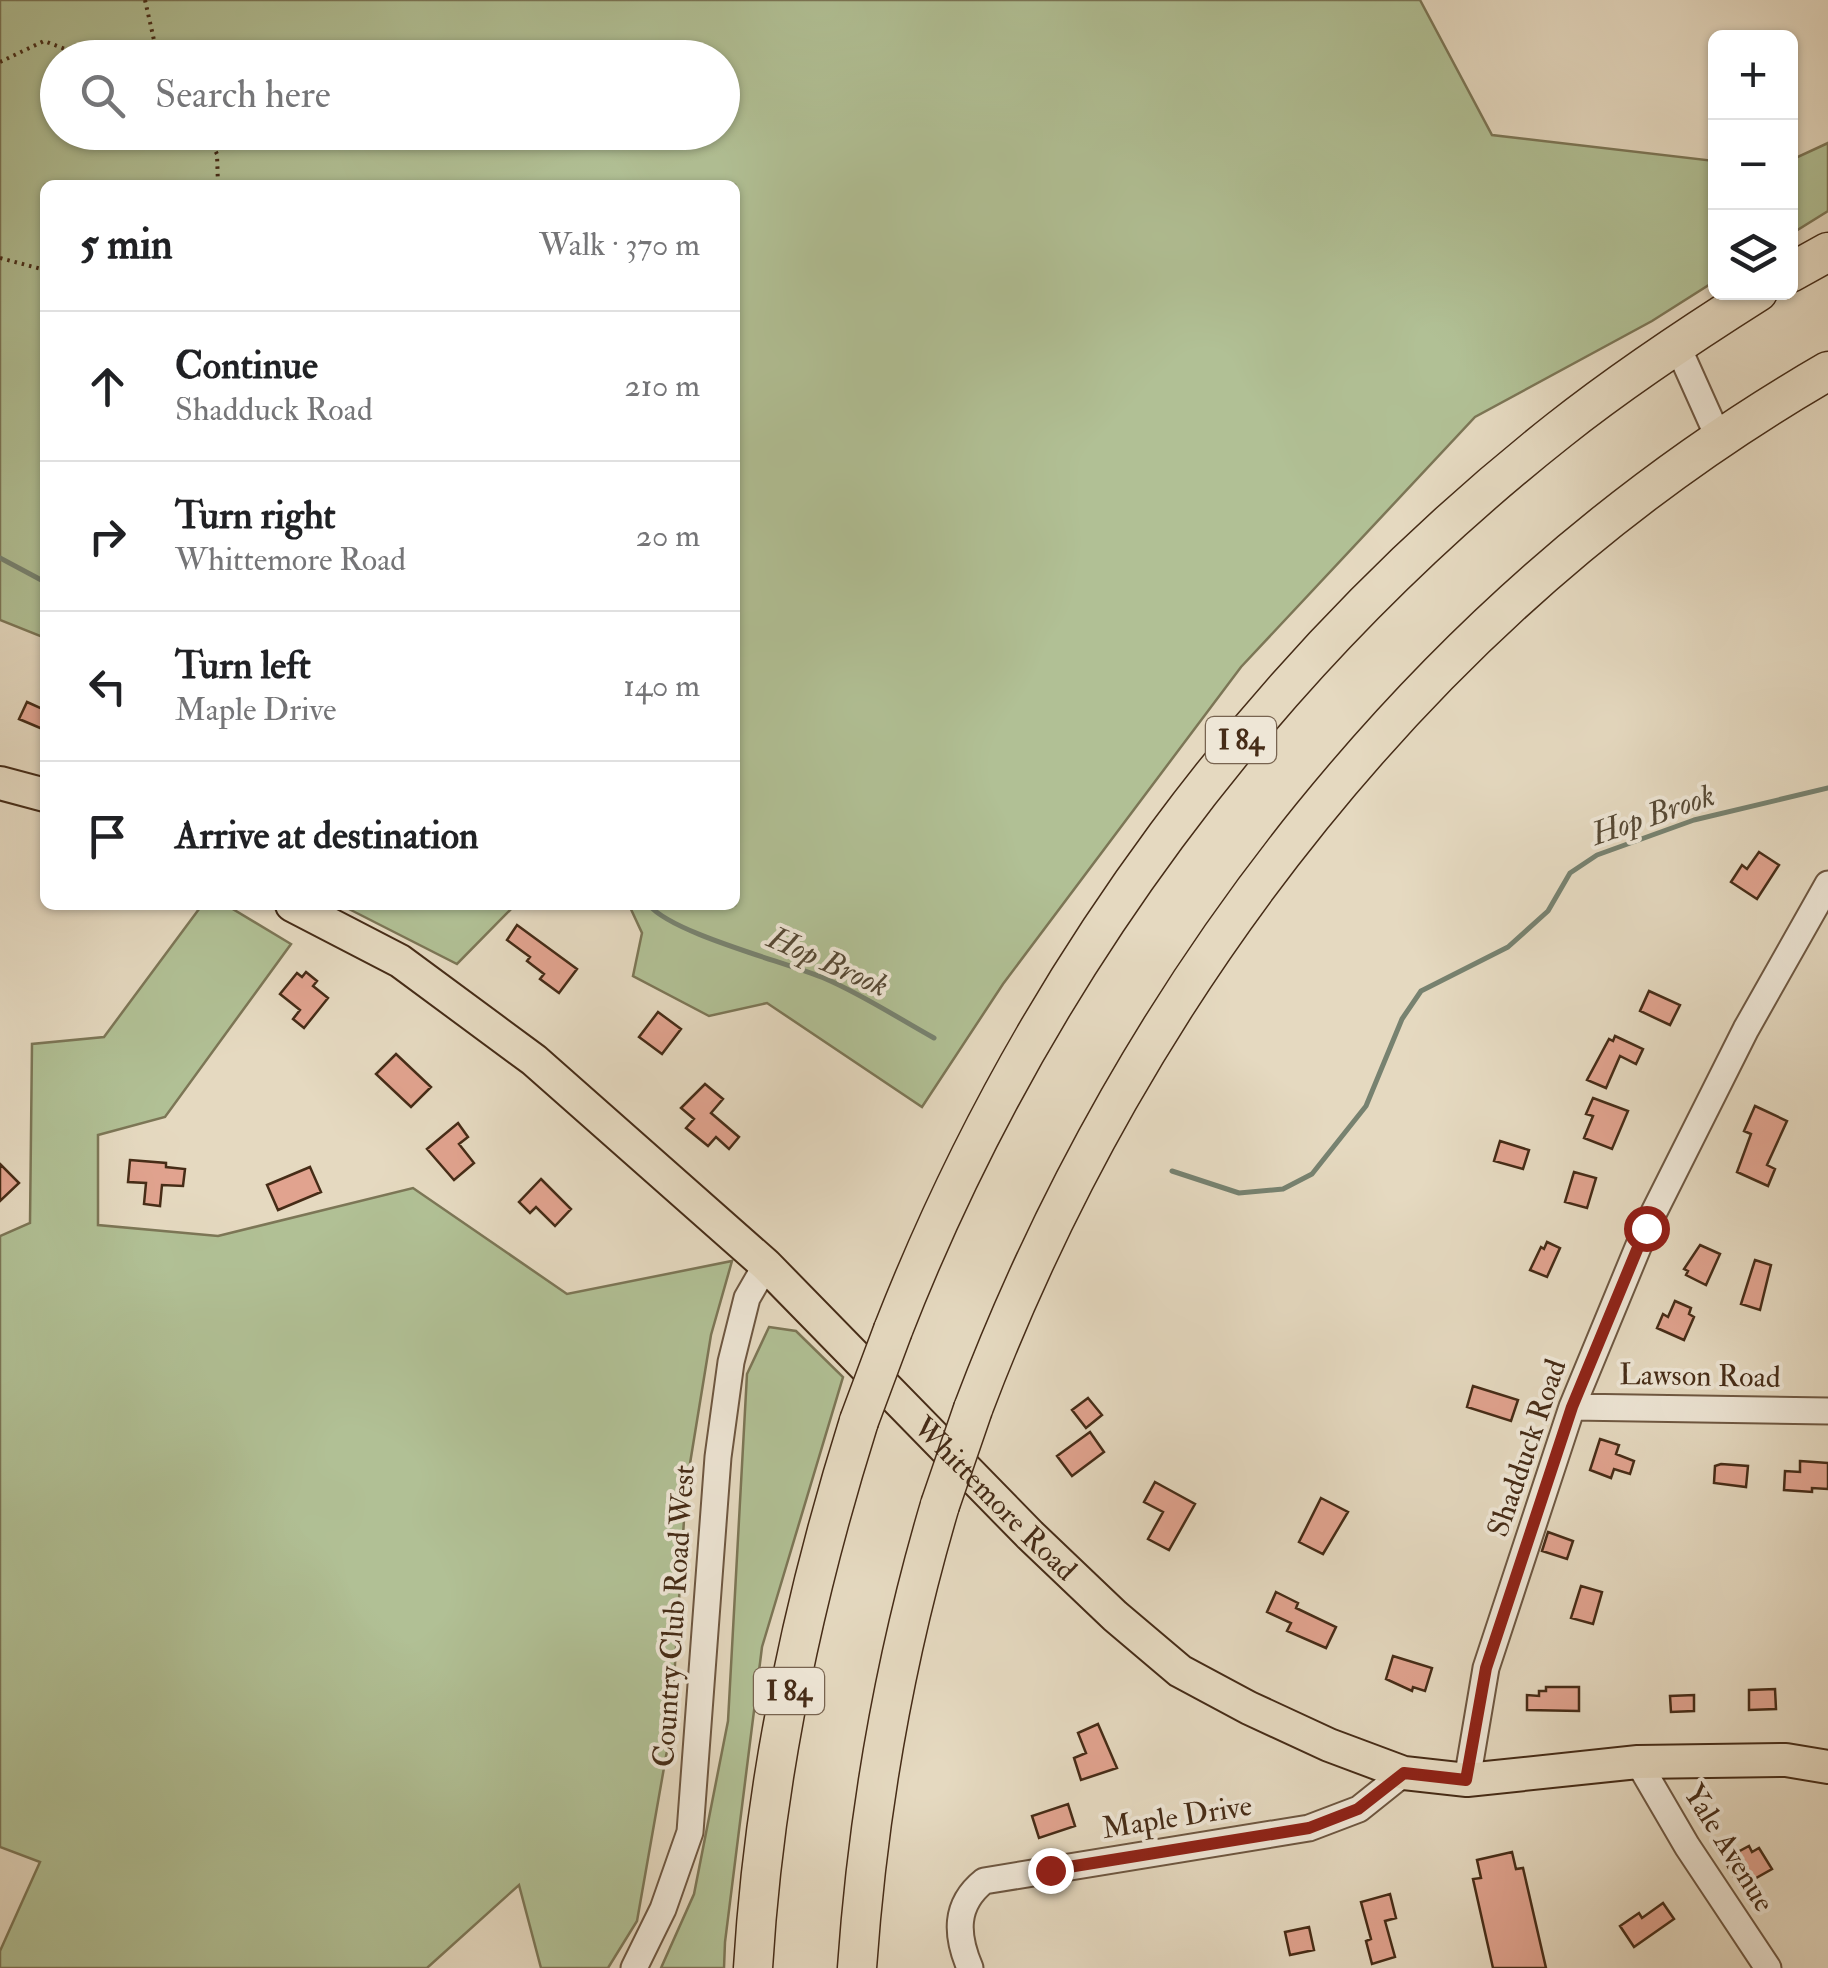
<!DOCTYPE html>
<html lang="en">
<head>
<meta charset="utf-8">
<style>
  :root { --surface:#fff; --page:#f2f2f2; --text:#202124; --muted:#757577; --line:#e0e0e0 }
  body { margin:0; font-family:"IM FELL Double Pica",serif; background:var(--page); color:var(--text) }
  .controls { position:absolute; right:30px; top:30px; display:grid; overflow:hidden; border-radius:15px; box-shadow:0 2px 8px #0004 }
  .controls button { width:90px; height:90px; display:grid; place-items:center; padding:0; border:0; border-bottom:2px solid var(--line); background:var(--surface); color:var(--text); font:50px sans-serif }
  .stop { position:absolute; width:30px; height:30px; margin:-22px; border:8px solid #8f2418; border-radius:50%; background:#fff }
  .stop.end { background:#8f2418; border-color:#fff; box-shadow:0 2px 10px #0008 }
  .list { margin:0; padding:0; list-style:none }
  h2 { display:flex; justify-content:space-between; align-items:center; height:130px; margin:0; padding:0 40px; font-size:42px }
  h2 small { font-size:32px; font-weight:400; color:var(--muted) }
  .list li { display:grid; grid-template-columns:65px 1fr auto; gap:30px; align-items:center; box-sizing:border-box; height:150px; padding:0 40px; border-top:2px solid var(--line) }
  .list b { display:block; font-size:38px; white-space:nowrap }
  .list p { margin:0; font-size:32px; white-space:nowrap; color:var(--muted) }
  .list em { font-size:32px; font-style:normal; color:var(--muted) }
  .icon { flex:none; width:55px; height:55px; fill:none; stroke:currentColor; stroke-width:2; stroke-linecap:round; stroke-linejoin:round }
  .map { position:relative; flex:none; width:1828px; height:1968px; overflow:hidden }
  .search { position:absolute; background:var(--surface); box-shadow:0 2px 8px #0004; left:40px; top:40px; width:700px; height:110px; display:flex; align-items:center; gap:25px; box-sizing:border-box; padding:0 35px; border-radius:55px; color:var(--muted); font-size:38px }
  .panel { position:absolute; background:var(--surface); box-shadow:0 2px 8px #0004; left:40px; top:180px; width:700px; height:730px; border-radius:15px }
  .map>svg:first-child { display:block }
  .green { fill:#b1c095; stroke:#7c7656; stroke-width:2.5; fill-rule:evenodd }
  .lines { fill:none; stroke-linecap:round; stroke-linejoin:round }
  .stream { stroke:#778270; stroke-width:5 }
  .building { fill:#e1a38f; stroke:#462c17; stroke-width:2.5 }
  .minor-casing { stroke:#6e5741; stroke-width:29 }
  .major-casing { stroke:#462c17; stroke-width:36 }
  .highway-casing { stroke:#462c17; stroke-width:41 }
  .path { stroke:#462c17; stroke-width:4; stroke-dasharray:2.5 5; stroke-linecap:butt }
  .minor { stroke:#eee6d6; stroke-width:25 }
  .major { stroke:#e5d9c0; stroke-width:32 }
  .highway { stroke:#e5d9c0; stroke-width:38 }
  .highway-bridge-casing { stroke:#462c17; stroke-width:41; stroke-linecap:butt }
  .highway-bridge { stroke:#e5d9c0; stroke-width:38 }
  .route { stroke:#8f2418; stroke-width:12 }
  .labels { text-anchor:middle; dominant-baseline:central; stroke-width:8; stroke-linejoin:round; paint-order:stroke }
  .shield { fill:#eee6d6; stroke:#786450; stroke-width:2.5 }
  .shield-label { font-size:28px; font-weight:bold; fill:#462c17 }
  .street-label { font-size:30px; fill:#462c17; stroke:#eee6d6 }
  .water-label { font-size:32px; font-style:italic; fill:#564935; stroke:#eee6d6 }
</style>
</head>
<body>
<div class="map">
<svg width="1828" height="1968" viewBox="0 0 1828 1968">
  <rect width="100%" height="100%" fill="#e5d9c0"/>
  <filter id="stains"><feTurbulence type="fractalNoise" baseFrequency=".002" numOctaves="4"/><feColorMatrix values="0 0 0 0 .2 0 0 0 0 .09 0 0 0 0 .02 0 0 0 .5 -.17"/></filter>
  <radialGradient id="worn" r=".72"><stop offset=".6" stop-color="#630" stop-opacity="0"/><stop offset="1" stop-color="#630" stop-opacity=".3"/></radialGradient>
  <path class="green" d="M0 0H1420L1492 135 1715 161V281L1652 321 1475 417 1241 667 1003 984 922 1107 767 1003 709 1016 633 976 642 933 629 905H735V185H45V638L0 620ZM58 58H722V132H58Z
    M1828 143V211L1791 234V160Z
    M202 905H226L291 944 165 1117 98 1135V1225L218 1236 413 1188 567 1294 732 1261 711 1335 686 1488 671 1728 637 1921 608 1968H541L519 1885 427 1968H0V1951L40 1862 0 1847V1236L30 1223 32 1044 104 1037Z
    M341 905H515L457 964Z
    M769 1327 796 1331 843 1377 762 1647 725 1942 724 1968H661L694 1894 728 1721 747 1374Z"/>
  <g class="lines">
    <path class="stream" d="M0 558 45 582
      M649 905C673 934 786 962 826 979 863 995 898 1018 934 1038
      M1172 1171 1239 1193 1283 1189 1312 1174 1366 1106 1402 1019 1421 991 1508 947 1548 911 1570 873 1597 855 1694 820 1828 788"/>
  </g>
  <path class="building" d="M27 702 45 710V730L19 719Z
    M1759 852 1779 865 1757 899 1731 882 1742 865 1747 869Z
    M517 925 577 969 559 993 540 979 544 974 527 961 530 957 507 940Z
    M306 972 317 981 313 986 328 998 304 1028 293 1019 300 1010 280 994 297 973 302 977Z
    M1649 991 1680 1005 1670 1025 1640 1011Z
    M658 1012 681 1029 662 1054 639 1037Z
    M1615 1036 1643 1049 1636 1064 1620 1056 1606 1088 1587 1080 1609 1039 1613 1041Z
    M396 1054 431 1087 411 1107 376 1074Z
    M705 1084 723 1099 711 1113 739 1137 729 1149 716 1137 708 1146 686 1128 694 1119 681 1108Z
    M1593 1098 1628 1111 1612 1149 1584 1138 1593 1116 1586 1114Z
    M1755 1106 1787 1121 1767 1165 1775 1169 1768 1186 1737 1172 1751 1134 1744 1131Z
    M458 1123 468 1137 459 1144 474 1163 454 1180 427 1149Z
    M1500 1141 1529 1150 1523 1169 1494 1161Z
    M130 1160 166 1163V1167L185 1169 183 1186 162 1185 160 1206 144 1204 146 1183 128 1182Z
    M0 1164 19 1183 0 1201Z
    M310 1167 321 1192 278 1210 267 1185Z
    M1574 1172 1596 1178 1587 1208 1565 1202Z
    M541 1179 571 1209 555 1226 536 1207 530 1213 519 1202Z
    M1547 1242 1560 1248 1547 1277 1530 1270 1541 1247 1544 1249Z
    M1700 1245 1720 1254 1706 1285 1686 1275 1688 1271 1684 1269Z
    M1755 1260 1771 1265 1760 1310 1741 1304Z
    M1675 1301 1691 1308 1689 1314 1694 1317 1684 1340 1657 1328 1663 1314 1668 1317Z
    M1473 1386 1518 1400 1511 1421 1467 1407Z
    M1088 1398 1102 1415 1086 1428 1072 1410Z
    M1090 1432 1104 1452 1072 1476 1057 1456Z
    M1600 1439 1619 1445 1616 1454 1634 1461 1630 1474 1614 1469 1611 1478 1590 1470Z
    M1800 1461 1828 1463V1489L1812 1488V1492L1784 1490 1785 1471 1800 1472Z
    M1721 1464 1748 1466 1746 1487 1714 1483 1715 1466Z
    M1155 1482 1195 1504 1169 1550 1148 1539 1163 1512 1144 1502Z
    M1321 1498 1348 1512 1323 1554 1299 1542Z
    M1548 1532 1573 1541 1567 1559 1542 1551Z
    M1581 1586 1602 1592 1593 1624 1571 1618Z
    M1276 1592 1298 1603 1296 1608 1336 1627 1326 1648 1287 1631 1291 1623 1267 1612Z
    M1393 1656 1432 1668 1425 1691 1413 1687 1412 1691 1386 1679Z
    M1546 1687H1579V1711L1527 1710V1695L1539 1696V1691H1546Z
    M1775 1689 1776 1709 1749 1710V1690Z
    M1694 1695V1711L1671 1712 1670 1696Z
    M1098 1724 1117 1768 1081 1780 1074 1758 1086 1753 1078 1733Z
    M1068 1804 1075 1826 1039 1838 1032 1816Z
    M1749 1846 1752 1852 1759 1848 1772 1869 1740 1887 1728 1867 1740 1859 1736 1853Z
    M1512 1852 1516 1869 1523 1868 1546 1968H1493L1473 1879 1481 1878 1477 1860Z
    M1390 1894 1396 1918 1385 1921 1395 1957 1372 1964 1366 1941 1371 1939 1361 1902Z
    M1663 1903 1674 1919 1634 1947 1620 1926 1639 1913 1642 1918Z
    M1309 1927 1314 1950 1290 1955 1285 1932Z"/>
  <g class="lines">
    <g class="minor-casing">
      <path id="minor" d="M1677 345 1720 441
        M1572 1407 1828 1411
        M1638 1762 1687 1846 1768 1968
        M1467 1780 1486 1668 1572 1407 1646 1228 1746 1029 1828 884
        M634 1968 663 1909 690 1832 718 1457 731 1362 747 1298 766 1265
        M970 1968C956 1935 954 1905 984 1881L1309 1828 1359 1809 1404 1773"/>
    </g>
    <g class="major-casing">
      <g id="major">
        <path d="M0 783 45 795"/>
        <path id="s1" d="M292 905 400 961 534 1060 766 1265 1030 1535 1115 1616 1180 1671 1249 1708 1329 1745 1404 1773 1467 1780 1638 1762 1786 1760 1828 1767"/>
      </g>
    </g>
    <g class="highway-casing">
      <path id="highway" d="M1790 273 1828 252
        M893 1330C1031 977 1262 665 1559 430 1622 380 1690 335 1758 292
        M973 1409C1134 983 1430 601 1828 371
        M753 1968C764 1781 803 1599 859 1421
        M857 1968C868 1810 895 1657 940 1505"/>
    </g>
    <path class="path" d="M145 0 158 58
      M0 62 44 41 89 58
      M205 132 217 154 218 185
      M0 258 45 270"/>
    <use href="#minor" class="minor"/>
    <use href="#major" class="major"/>
    <use href="#highway" class="highway"/>
    <g class="highway-bridge-casing">
      <path id="highway-bridge" d="M859 1421 893 1330
        M940 1505 973 1409"/>
    </g>
    <use href="#highway-bridge" class="highway-bridge"/>
  </g>
  <g class="lines">
    <path class="route" d="M1050 1870 1309 1828 1358 1809 1404 1773 1466 1780 1486 1668 1572 1407 1646 1228"/>
  </g>
  <g class="labels">
    <g class="shield">
      <rect x="1206" y="717" width="70" height="46" rx="8"/>
      <rect x="754" y="1668" width="70" height="46" rx="8"/>
    </g>
    <g class="shield-label">
      <text x="1241" y="740">I 84</text>
      <text x="789" y="1691">I 84</text>
    </g>
    <g class="street-label">
      <text transform="translate(1700 1376) rotate(1)">Lawson Road</text>
      <text transform="translate(1527 1448) rotate(-71)">Shadduck Road</text>
      <text stroke="none"><textPath href="#s1" startOffset="925">Whittemore Road</textPath></text>
      <text transform="translate(674 1616) rotate(-86)">Country Club Road West</text>
      <text transform="translate(1177 1817) rotate(-9)">Maple Drive</text>
      <text transform="translate(1729 1848) rotate(58)">Yale Avenue</text>
    </g>
    <g class="water-label">
      <text transform="translate(1653 815) rotate(-19)">Hop Brook</text>
      <text transform="translate(828 962) rotate(24)">Hop Brook</text>
    </g>
  </g>
  <rect width="100%" height="100%" filter="url(#stains)"/>
  <rect width="100%" height="100%" fill="url(#worn)"/>
</svg>
<div class="controls">
<button>+</button>
<button>−</button>
<button><svg class="icon" aria-label="layers" viewBox="0 0 24 24"><path d="M12 4l9 5-9 5-9-5zM3 14l9 5 9-5"/></svg></button>
</div>
<div class="stop" style="left:1646px;top:1228px"></div>
<div class="stop end" style="left:1050px;top:1870px"></div>
<div class="search"><svg class="icon" aria-label="search" viewBox="0 0 24 24"><circle cx="10" cy="10" r="6"/><path d="M15 15l6 6"/></svg>Search here</div>
<section class="panel">
<h2>5 min<small>Walk · 370 m</small></h2>
<ul class="list">
<li><svg class="icon" aria-label="ahead" viewBox="0 0 24 24"><path d="M12 20V5M6 11l6-6 6 6"/></svg><div><b>Continue</b><p>Shadduck Road</p></div><em>210 m</em></li>
<li><svg class="icon" aria-label="right" viewBox="0 0 24 24"><path d="M7 20v-9h11M14 6l5 5-5 5"/></svg><div><b>Turn right</b><p>Whittemore Road</p></div><em>20 m</em></li>
<li><svg class="icon" aria-label="left" viewBox="0 0 24 24"><path d="M17 20v-9H6M10 6l-5 5 5 5"/></svg><div><b>Turn left</b><p>Maple Drive</p></div><em>140 m</em></li>
<li><svg class="icon" aria-label="arrive" viewBox="0 0 24 24"><path d="M6 21V4h12l-3 4 3 4H6"/></svg><div><b>Arrive at destination</b></div></li>
</ul>
</section>
</div>
</body>
</html>
